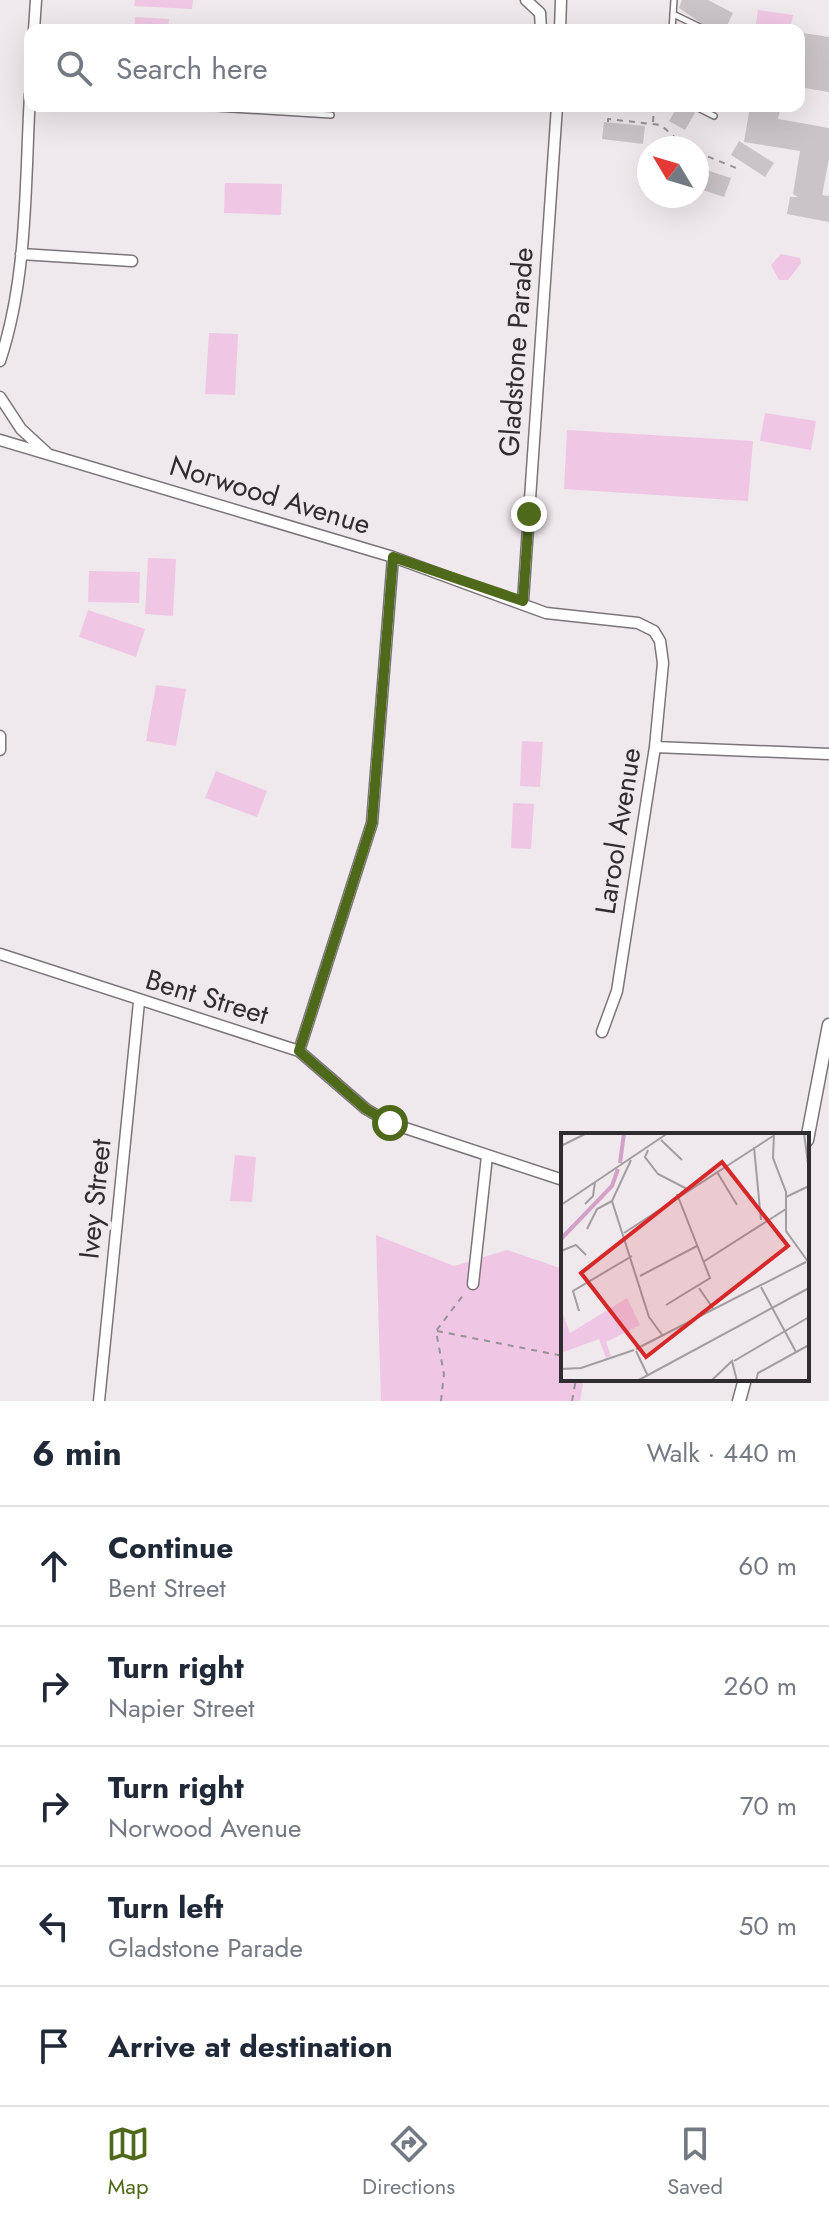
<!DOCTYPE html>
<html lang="en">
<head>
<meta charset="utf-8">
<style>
  :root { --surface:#fff; --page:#f2f2f3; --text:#1f2937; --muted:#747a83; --line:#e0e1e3; --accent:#4f691b }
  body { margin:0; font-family:Jost,sans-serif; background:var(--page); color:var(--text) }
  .compass { position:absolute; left:637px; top:136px; width:72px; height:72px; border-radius:50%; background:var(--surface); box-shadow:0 8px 32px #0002; rotate:308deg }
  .stop { position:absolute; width:24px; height:24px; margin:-18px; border:6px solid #4f691b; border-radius:50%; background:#fff }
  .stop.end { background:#4f691b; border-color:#fff; box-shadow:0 2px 8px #0008 }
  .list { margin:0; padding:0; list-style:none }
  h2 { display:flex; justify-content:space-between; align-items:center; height:104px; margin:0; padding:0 32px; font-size:34px }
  h2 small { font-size:26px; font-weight:400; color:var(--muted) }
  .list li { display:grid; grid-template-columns:52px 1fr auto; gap:24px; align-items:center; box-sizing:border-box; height:120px; padding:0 32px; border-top:2px solid var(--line) }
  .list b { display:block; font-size:30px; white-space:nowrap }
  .list p { margin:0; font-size:26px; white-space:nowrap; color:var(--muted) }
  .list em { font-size:26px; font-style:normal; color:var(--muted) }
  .icon { flex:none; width:44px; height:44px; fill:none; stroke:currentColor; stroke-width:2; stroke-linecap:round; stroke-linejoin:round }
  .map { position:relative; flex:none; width:829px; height:1401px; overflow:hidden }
  .search { position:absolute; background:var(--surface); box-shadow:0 8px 32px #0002; left:24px; right:24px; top:24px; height:88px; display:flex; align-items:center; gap:20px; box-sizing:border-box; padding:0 28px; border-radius:16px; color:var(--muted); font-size:30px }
  .sheet { height:704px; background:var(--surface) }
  nav { display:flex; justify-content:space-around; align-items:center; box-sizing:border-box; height:112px; border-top:2px solid var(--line); background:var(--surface); font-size:22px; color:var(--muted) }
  nav a { display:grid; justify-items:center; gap:4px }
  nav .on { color:var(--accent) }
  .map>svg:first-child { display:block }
  .green { fill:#efc7e4 }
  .building { fill:#cac4c9 }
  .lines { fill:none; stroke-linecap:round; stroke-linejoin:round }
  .service-casing { stroke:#7b7579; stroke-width:8 }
  .minor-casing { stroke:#7b7579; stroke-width:13 }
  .tertiary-casing { stroke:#7b7579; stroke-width:15 }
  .path { stroke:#979396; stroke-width:2; stroke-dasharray:6 6; stroke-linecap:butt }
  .service { stroke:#fff; stroke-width:5 }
  .minor { stroke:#fff; stroke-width:10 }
  .tertiary { stroke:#fff; stroke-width:12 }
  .route { stroke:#4f691b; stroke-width:10 }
  .labels { text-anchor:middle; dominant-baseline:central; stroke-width:8; stroke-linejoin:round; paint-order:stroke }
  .street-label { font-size:28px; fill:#2f2d2f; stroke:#efe8ed }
  .inset-river { fill:none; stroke:#d2a1c5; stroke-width:4 }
  .inset-road { fill:none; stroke:#a29da1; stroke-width:2 }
  .view { fill:#d62828; fill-opacity:0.15; stroke:#d62828; stroke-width:4 }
  .inset-edge { fill:none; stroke:#2f2d2f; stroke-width:4 }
</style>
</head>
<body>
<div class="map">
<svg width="829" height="1401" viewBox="0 0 829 1401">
  <rect width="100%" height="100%" fill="#efe8ed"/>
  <path class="green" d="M135 0H193L192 9 134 6Z
    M758 10 793 15 790 30H755Z
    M135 17 169 19 168 30H134Z
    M225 183 282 184 281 215 224 213Z
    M781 254 800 258 801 263 788 280H779L771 265Z
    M209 333 238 334 235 395 205 394Z
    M765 413 816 421 811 450 760 441Z
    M567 430 753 441 748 501 564 489Z
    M148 558 176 559 173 616 145 614Z
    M89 571 140 572 139 603 88 602Z
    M88 610 145 629 136 657 79 637Z
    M156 685 186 689 176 746 146 741Z
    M522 741 543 742 540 787 520 786Z
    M216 771 267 791 257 817 205 798Z
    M513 803 534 804 531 849 511 848Z
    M235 1155 256 1157 252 1202 230 1201Z
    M376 1235 454 1266 507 1250 563 1269V1379H584L580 1401H381Z"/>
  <path class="building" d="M682 0H708L733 13 725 30H711L679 8Z
    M803 33 829 37V92L799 87Z
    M678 106H689L695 113 685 130 669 121Z
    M750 106H781L778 119 829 128V158L822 195 829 196V222L787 214 790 197H798L793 194 800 151 744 142Z
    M604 122 645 126 643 144 602 139Z
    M739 141 774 163 765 177 731 155Z
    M697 167 731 178 724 197 697 188Z"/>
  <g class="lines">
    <g class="service-casing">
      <path id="service" d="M673 14 706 30
        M672 30 674 0
        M182 106 331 115
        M694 106 714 116"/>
    </g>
    <g class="minor-casing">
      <path id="minor" d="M526 0 540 13 541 30
        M34 30 36 0
        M560 30 561 0
        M21 254 132 261
        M0 361C28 277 25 182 30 94
        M0 397 21 429 47 453
        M0 440 393 557 546 613 638 623 654 631 660 641 663 663 655 747 617 991 602 1032
        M523 601 557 106
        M0 736V750
        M655 747 829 754
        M0 954 299 1051 366 1109 390 1123 563 1180
        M299 1051 372 823 393 557
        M473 1284 487 1156
        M99 1401 139 1002"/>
    </g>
    <g class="tertiary-casing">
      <path id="tertiary" d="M807 1140 829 1025
        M739 1401 745 1379"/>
    </g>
    <path class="path" d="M608 122V119L661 125 687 148
      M653 122 654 106
      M697 152 736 168
      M437 1331 563 1356
      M441 1401 444 1374 436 1331 464 1294
      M572 1401 576 1379"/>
    <use href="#service" class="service"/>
    <use href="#minor" class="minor"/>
    <use href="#tertiary" class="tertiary"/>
  </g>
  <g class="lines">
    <path class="route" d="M390 1123 366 1109 299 1051 372 823 393 557 523 601 529 514"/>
  </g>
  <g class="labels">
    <g class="street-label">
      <text transform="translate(516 352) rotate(-86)">Gladstone Parade</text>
      <text transform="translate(270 495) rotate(17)">Norwood Avenue</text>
      <text transform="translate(618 831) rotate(-81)">Larool Avenue</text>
      <text transform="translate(207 997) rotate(17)">Bent Street</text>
      <text transform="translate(95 1199) rotate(-84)">Ivey Street</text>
    </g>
  </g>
  <g transform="translate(561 1133)">
    <rect width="248" height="248" fill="#efe8ed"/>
    <path d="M66 165 79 192 45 209 50 223 45 225 38 206 0 220V176L9 200Z" fill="#efc7e4"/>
    <path class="inset-river" d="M59 30 63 0M0 106 51 53 57 36"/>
    <path class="inset-road" d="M213 0 212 25 225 59V98L248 130M243 0 248 38M100 7 121 27M0 13 26 0M193 14 200 87M87 17 84 24 97 41 128 57M70 27 51 68 88 184 102 203M156 39 176 72M225 64 248 53M24 71 32 63 34 49M0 72 107 0M26 96 36 76 51 68M63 100 212 3M0 118 15 112 25 122M142 129 225 76M79 143 136 113M200 154 235 219M138 155 153 177M105 172 149 145 116 61M18 178 12 158 71 123M75 216 245 129M75 218 87 243M173 228 248 184M0 236 20 235 73 217M76 248 248 155M150 248 171 228 176 248M195 248 197 240 248 212"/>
    <path class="view" d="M161 29 227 113 85 224 20 140Z"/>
    <rect width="248" height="248" class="inset-edge"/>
  </g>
</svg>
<svg class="compass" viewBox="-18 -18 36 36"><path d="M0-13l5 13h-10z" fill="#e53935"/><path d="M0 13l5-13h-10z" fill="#747a83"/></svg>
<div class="stop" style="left:390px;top:1123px"></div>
<div class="stop end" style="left:529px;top:514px"></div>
<div class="search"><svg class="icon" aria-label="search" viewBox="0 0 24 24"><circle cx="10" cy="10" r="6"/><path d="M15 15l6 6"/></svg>Search here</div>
</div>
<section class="sheet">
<h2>6 min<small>Walk · 440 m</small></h2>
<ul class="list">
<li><svg class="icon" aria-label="ahead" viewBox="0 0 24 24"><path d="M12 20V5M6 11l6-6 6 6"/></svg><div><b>Continue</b><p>Bent Street</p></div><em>60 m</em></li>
<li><svg class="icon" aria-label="right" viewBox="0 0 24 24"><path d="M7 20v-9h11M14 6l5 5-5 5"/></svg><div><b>Turn right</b><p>Napier Street</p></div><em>260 m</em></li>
<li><svg class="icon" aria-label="right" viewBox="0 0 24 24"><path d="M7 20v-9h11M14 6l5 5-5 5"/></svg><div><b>Turn right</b><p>Norwood Avenue</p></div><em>70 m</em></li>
<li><svg class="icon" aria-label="left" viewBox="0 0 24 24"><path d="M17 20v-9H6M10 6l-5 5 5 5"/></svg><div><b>Turn left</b><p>Gladstone Parade</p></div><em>50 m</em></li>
<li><svg class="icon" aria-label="arrive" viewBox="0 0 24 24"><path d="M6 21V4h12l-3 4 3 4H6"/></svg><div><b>Arrive at destination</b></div></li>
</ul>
</section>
<nav>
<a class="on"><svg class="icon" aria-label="map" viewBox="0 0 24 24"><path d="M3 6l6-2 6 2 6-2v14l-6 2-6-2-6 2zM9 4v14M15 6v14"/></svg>Map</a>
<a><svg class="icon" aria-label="directions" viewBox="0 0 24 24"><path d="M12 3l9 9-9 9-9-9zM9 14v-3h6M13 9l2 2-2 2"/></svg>Directions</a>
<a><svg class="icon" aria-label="saved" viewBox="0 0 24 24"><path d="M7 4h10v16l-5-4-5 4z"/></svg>Saved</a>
</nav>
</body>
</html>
